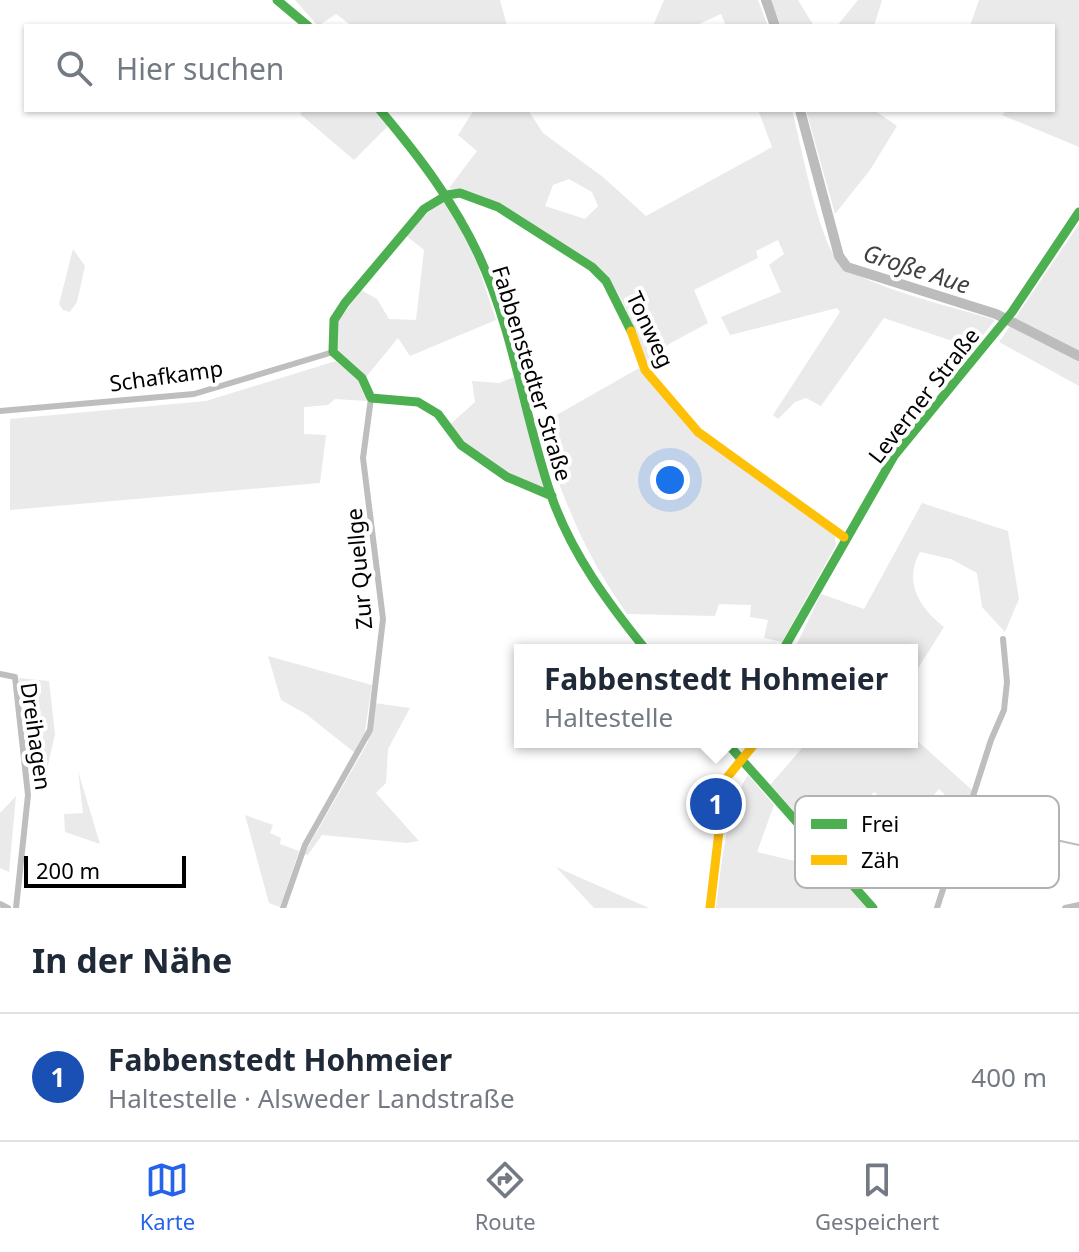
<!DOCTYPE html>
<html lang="de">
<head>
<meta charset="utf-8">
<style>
  :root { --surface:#fff; --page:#f6f6f7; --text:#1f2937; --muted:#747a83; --line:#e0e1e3; --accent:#2563eb }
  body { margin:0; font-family:"Noto Sans",sans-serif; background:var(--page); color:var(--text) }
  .scale { position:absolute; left:24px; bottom:20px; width:162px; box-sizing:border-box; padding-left:8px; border:4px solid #000; border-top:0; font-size:22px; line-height:28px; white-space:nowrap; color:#000; -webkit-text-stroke:6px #fff; paint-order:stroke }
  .you { position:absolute; left:670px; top:480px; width:28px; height:28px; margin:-20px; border:6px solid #fff; border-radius:50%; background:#1a73e8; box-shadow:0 0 0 12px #1a73e833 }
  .badge { display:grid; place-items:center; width:52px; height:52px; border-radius:50%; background:var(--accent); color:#fff; font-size:26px; font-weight:700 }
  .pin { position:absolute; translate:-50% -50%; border:4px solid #fff; box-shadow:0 2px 8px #0006 }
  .popup { position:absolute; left:514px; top:644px; width:404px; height:104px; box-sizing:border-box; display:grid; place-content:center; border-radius:0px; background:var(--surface); filter:drop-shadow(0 2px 6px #0005); font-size:26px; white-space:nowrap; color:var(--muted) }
  .popup b { font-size:30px; color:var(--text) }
  .popup::after { content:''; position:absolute; left:50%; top:100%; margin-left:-16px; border:16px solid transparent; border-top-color:var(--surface) }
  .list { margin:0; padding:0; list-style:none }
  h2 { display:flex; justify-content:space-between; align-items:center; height:104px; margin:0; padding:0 32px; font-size:34px }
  h2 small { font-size:26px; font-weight:400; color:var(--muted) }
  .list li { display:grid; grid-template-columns:52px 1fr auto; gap:24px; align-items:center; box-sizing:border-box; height:128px; padding:0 32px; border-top:2px solid var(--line) }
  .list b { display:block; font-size:30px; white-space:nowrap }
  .list p { margin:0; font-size:26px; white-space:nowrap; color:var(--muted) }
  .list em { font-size:26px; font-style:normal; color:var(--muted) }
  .icon { flex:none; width:44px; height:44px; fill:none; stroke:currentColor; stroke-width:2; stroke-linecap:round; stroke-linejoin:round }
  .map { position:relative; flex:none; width:1079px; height:908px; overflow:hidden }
  .search { position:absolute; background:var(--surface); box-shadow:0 2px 6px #0004; left:24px; right:24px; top:24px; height:88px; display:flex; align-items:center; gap:20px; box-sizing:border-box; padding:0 28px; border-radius:0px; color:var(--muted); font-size:30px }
  .sheet { height:232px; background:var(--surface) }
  nav { display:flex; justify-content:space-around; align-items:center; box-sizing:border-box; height:112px; border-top:2px solid var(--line); background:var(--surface); font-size:22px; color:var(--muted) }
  nav a { display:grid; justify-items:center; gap:4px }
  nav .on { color:var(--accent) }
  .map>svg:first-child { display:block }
  .green { fill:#eaeaea; fill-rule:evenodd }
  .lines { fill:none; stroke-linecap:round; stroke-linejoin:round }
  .stream { stroke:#bcbcbc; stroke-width:2 }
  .river { stroke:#bcbcbc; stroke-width:10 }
  .street { stroke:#bebebe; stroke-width:6 }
  .fast { stroke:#4caf50; stroke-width:9 }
  .slow { stroke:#ffc107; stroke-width:9 }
  .labels { text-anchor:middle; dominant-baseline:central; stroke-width:8; stroke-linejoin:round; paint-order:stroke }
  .street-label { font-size:22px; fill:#000; stroke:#fff }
  .water-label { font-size:24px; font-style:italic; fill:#414141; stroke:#fff }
  .key { fill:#fff; stroke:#b2b2b2; stroke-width:2 }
  .key-label { font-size:22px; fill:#000 }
</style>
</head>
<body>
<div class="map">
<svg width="1079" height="908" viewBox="0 0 1079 908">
  <rect width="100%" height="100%" fill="#fff"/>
  <path class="green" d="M295 0H500L507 26H352L336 14 318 26Z
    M664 0H758L768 26H726L721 14 695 26H653Z
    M771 0H798L814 26H781Z
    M858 0H882L874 26H837Z
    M979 0H1079V147L1002 115 1007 110H1053V26H970Z
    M305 110H377L389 125 354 160 300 114Z
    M474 110H528L543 133 603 177 646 216 772 147 758 110H792C801 144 818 240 839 262 863 287 959 308 995 320L973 348 884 318 821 406 806 398 795 402 778 419 773 415 840 312 837 308 730 335 721 317 781 292 769 265 784 254 778 240 756 251 758 258 694 290 708 323 669 344 646 365C629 324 630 297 594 265L460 191 449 188 477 151 458 135ZM569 179 592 192 598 206 585 219 545 206 553 185Z
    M806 110H874L897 126 870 170 835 214Z
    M445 198 477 263 496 320 410 356 398 338 366 377 336 350V324L361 290 377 299 389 319 416 320 424 250 404 234Z
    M1079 224V386L999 342Z
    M73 249 85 266 77 302 70 312 63 310 59 304Z
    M336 361 363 384 367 401 335 399 328 405 304 407V434L326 435 320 483 10 510V419L206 401Z
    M639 368 694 434 835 536 836 545 782 642 764 638 768 620 750 617 751 605 719 604 715 616 627 614C583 552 562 496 539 425Z
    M514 377 547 491 505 481 446 428 475 402 472 381 499 383Z
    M922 503 1008 531 1019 599 1005 632 982 607 977 573 951 559 920 552C903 583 920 608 944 627L912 678V650H794L821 594 864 609Z
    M268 656 372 685 364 738 355 753 306 714 281 700Z
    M19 678 49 681 55 734 46 774 29 776Z
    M374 703 410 708 388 749 386 783 376 793 419 841 407 843 322 835 308 855 304 854 368 742Z
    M912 736 972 790 964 814 939 789 911 823 874 792 826 846 770 785 803 747 799 742H912Z
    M78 771 100 844 65 832 64 814 83 813Z
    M748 775 774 805 757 852 833 870 868 908H716C721 868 726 808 748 775Z
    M16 796 9 872 0 868V813Z
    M245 815 273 825 270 833 281 838 280 844 299 851 280 907 269 903Z
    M556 867 649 908H594Z"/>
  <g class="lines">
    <path class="stream" d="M977 801 1056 840 1079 845"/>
    <path class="river" d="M766 0 775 26
      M800 110 839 256 847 267 996 314 1079 356"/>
    <path class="street" d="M0 411 194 394 333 352
      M0 674 15 677 28 795 16 908
      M0 904 8 908
      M283 908 305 845 370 730 383 619 363 458 371 398
      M937 908 991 740 1004 710 1007 682 1003 639
      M1065 908 1079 905"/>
    <path class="fast" d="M277 0 308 26
      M380 110C418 155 454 202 479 256 514 332 524 416 551 495 571 553 608 603 646 650
      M552 496 507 477 461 445 438 414 418 402 371 398 362 378 333 352 334 320 345 303 424 209 447 195 460 193 498 207 592 267 606 281 631 331
      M783 650 894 456 1012 312 1079 212
      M726 742 873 908"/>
    <path class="slow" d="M631 331 645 370 698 432 844 537
      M710 908 725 780 756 742"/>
  </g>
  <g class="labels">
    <g class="street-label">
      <text transform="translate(651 329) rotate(65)">Tonweg</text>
      <text transform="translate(533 373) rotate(73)">Fabbenstedter Straße</text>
      <text transform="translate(166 375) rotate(-8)">Schafkamp</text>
      <text transform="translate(923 395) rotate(-52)">Leverner Straße</text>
      <text transform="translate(358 569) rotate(-95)">Zur Quellge</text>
      <text transform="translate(37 736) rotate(82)">Dreihagen</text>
    </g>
    <g class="water-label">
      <text transform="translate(917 268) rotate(18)">Große Aue</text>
    </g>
  </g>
  <rect x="795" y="796" width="264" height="92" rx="12" class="key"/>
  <rect x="811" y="819" width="36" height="10" fill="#4caf50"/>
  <rect x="811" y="855" width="36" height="10" fill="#ffc107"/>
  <g class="key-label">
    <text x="861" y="832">Frei</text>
    <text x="861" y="868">Zäh</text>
  </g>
</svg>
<div class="scale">200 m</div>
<div class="you"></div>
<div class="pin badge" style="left:716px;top:804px;background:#1a4fb4">1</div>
<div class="popup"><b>Fabbenstedt Hohmeier</b>Haltestelle</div>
<div class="search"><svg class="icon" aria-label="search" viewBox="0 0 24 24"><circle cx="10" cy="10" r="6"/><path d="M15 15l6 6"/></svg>Hier suchen</div>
</div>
<section class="sheet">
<h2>In der Nähe<small></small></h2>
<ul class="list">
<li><span class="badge" style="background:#1a4fb4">1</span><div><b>Fabbenstedt Hohmeier</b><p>Haltestelle · Alsweder Landstraße</p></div><em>400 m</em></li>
</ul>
</section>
<nav>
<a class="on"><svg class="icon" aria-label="map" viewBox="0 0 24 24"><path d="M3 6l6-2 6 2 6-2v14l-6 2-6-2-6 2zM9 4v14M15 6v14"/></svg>Karte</a>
<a><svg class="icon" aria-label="directions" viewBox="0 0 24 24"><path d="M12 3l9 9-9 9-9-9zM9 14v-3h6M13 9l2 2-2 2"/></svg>Route</a>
<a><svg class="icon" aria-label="saved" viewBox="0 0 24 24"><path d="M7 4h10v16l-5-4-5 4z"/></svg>Gespeichert</a>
</nav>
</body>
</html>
